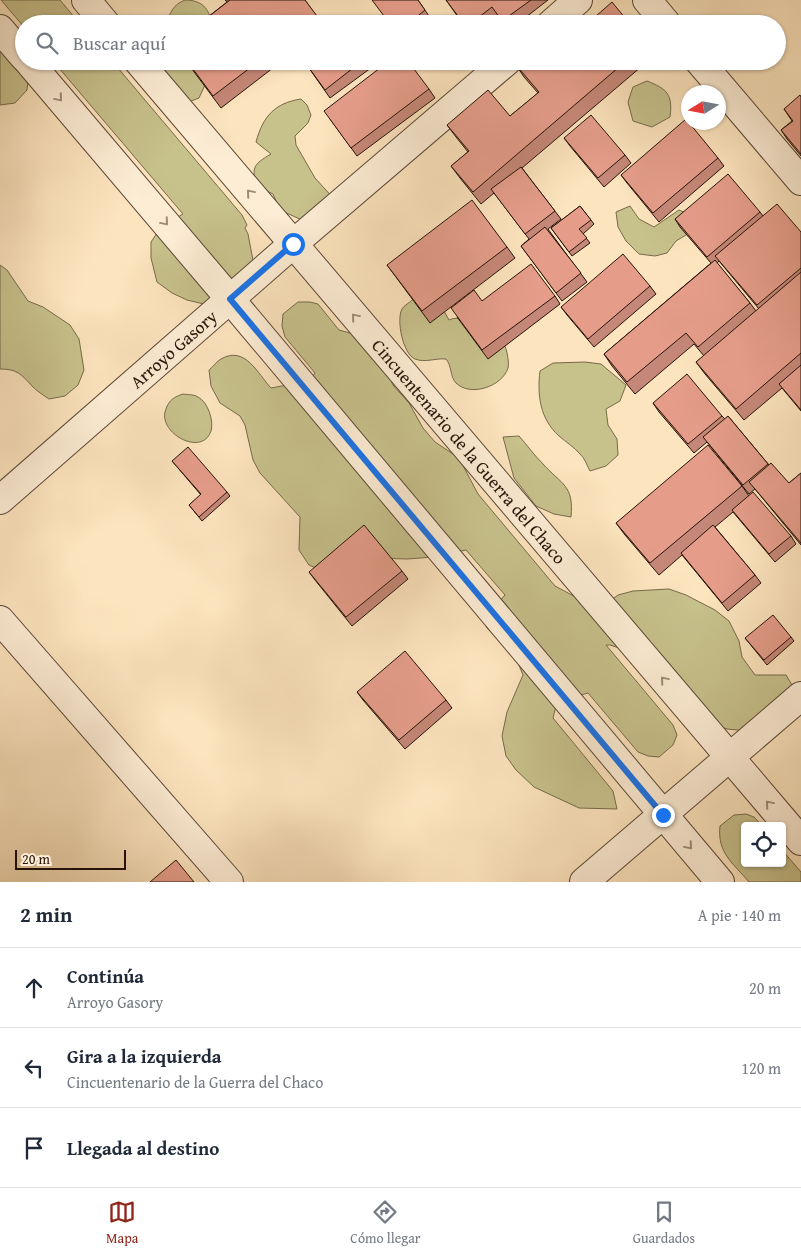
<!DOCTYPE html>
<html lang="es">
<head>
<meta charset="utf-8">
<style>
  :root { --surface:#fff; --page:#f2f2f3; --text:#1f2937; --muted:#747a83; --line:#e0e1e3; --accent:#8f2418 }
  body { margin:0; font-family:"Gentium Book Plus",serif; background:var(--page); color:var(--text) }
  .controls { position:absolute; right:15px; bottom:15px; display:grid; overflow:hidden; border-radius:5px; box-shadow:0 1px 4px #0004 }
  .controls button { width:45px; height:45px; display:grid; place-items:center; padding:0; border:0; border-bottom:1px solid var(--line); background:var(--surface); color:var(--text); font:25px sans-serif }
  .compass { position:absolute; left:681px; top:85px; width:45px; height:45px; border-radius:50%; background:var(--surface); box-shadow:0 1px 4px #0004; rotate:259deg }
  .scale { position:absolute; left:15px; bottom:12px; width:111px; box-sizing:border-box; padding-left:5px; border:2px solid #271308; border-top:0; font-size:14px; line-height:18px; white-space:nowrap; color:#271308; -webkit-text-stroke:4px #fdedd5; paint-order:stroke }
  .stop { position:absolute; width:15px; height:15px; margin:-11px; border:4px solid #1a73e8; border-radius:50%; background:#fff }
  .stop.end { background:#1a73e8; border-color:#fff; box-shadow:0 1px 5px #0008 }
  .list { margin:0; padding:0; list-style:none }
  h2 { display:flex; justify-content:space-between; align-items:center; height:65px; margin:0; padding:0 20px; font-size:21px }
  h2 small { font-size:16px; font-weight:400; color:var(--muted) }
  .list li { display:grid; grid-template-columns:32px 1fr auto; gap:15px; align-items:center; box-sizing:border-box; height:80px; padding:0 20px; border-top:1px solid var(--line) }
  .list b { display:block; font-size:19px; white-space:nowrap }
  .list p { margin:0; font-size:16px; white-space:nowrap; color:var(--muted) }
  .list em { font-size:16px; font-style:normal; color:var(--muted) }
  .icon { flex:none; width:28px; height:28px; fill:none; stroke:currentColor; stroke-width:2; stroke-linecap:round; stroke-linejoin:round }
  .map { position:relative; flex:none; width:801px; height:882px; overflow:hidden }
  .search { position:absolute; background:var(--surface); box-shadow:0 1px 4px #0004; left:15px; right:15px; top:15px; height:55px; display:flex; align-items:center; gap:12px; box-sizing:border-box; padding:0 18px; border-radius:28px; color:var(--muted); font-size:19px }
  .sheet { height:305px; background:var(--surface) }
  nav { display:flex; justify-content:space-around; align-items:center; box-sizing:border-box; height:70px; border-top:1px solid var(--line); background:var(--surface); font-size:14px; color:var(--muted) }
  nav a { display:grid; justify-items:center; gap:2px }
  nav .on { color:var(--accent) }
  .map>svg:first-child { display:block }
  .green { fill:#c7c18c; stroke:#776a4a }
  .lines { fill:none; stroke-linecap:round; stroke-linejoin:round }
  .minor-casing { stroke:#5c4736; stroke-width:30 }
  .minor { stroke:#fdedd5; stroke-width:28 }
  .wall { fill:#c58777; stroke:#271308; fill-rule:evenodd }
  .building { fill:#e59d8a; stroke:#271308 }
  .oneway { stroke:#9d8b79 }
  .route { stroke:#1a73e8; stroke-width:6 }
  .labels { text-anchor:middle; dominant-baseline:central; stroke-width:4.5; stroke-linejoin:round; paint-order:stroke }
  .street-label { font-size:18px; fill:#271308; stroke:#fdedd5 }
</style>
</head>
<body>
<div class="map">
<svg width="801" height="882" viewBox="0 0 801 882">
  <rect width="100%" height="100%" fill="#fce4be"/>
  <filter id="stains"><feTurbulence type="fractalNoise" baseFrequency=".004" numOctaves="4"/><feColorMatrix values="0 0 0 0 .2 0 0 0 0 .09 0 0 0 0 .02 0 0 0 .5 -.17"/></filter>
  <radialGradient id="worn" r=".72"><stop offset=".6" stop-color="#630" stop-opacity="0"/><stop offset="1" stop-color="#630" stop-opacity=".3"/></radialGradient>
  <path class="green" d="M1 0H60L80 24H24V27Z
    M185 0C201 0 210 8 211 24H167C169 13 174 4 185 0Z
    M6 51 29 72 27 90 15 103 0 105V52Z
    M53 61H112L242 215 247 225 245 228 248 234 256 276 204 304 187 300 172 293 157 282 151 258V242L161 227 183 214Z
    M162 61H193L205 85 199 98 186 103 161 67Z
    M647 81C667 89 673 94 670 117L652 127 633 121 628 102 633 87Z
    M301 99 307 105 311 115 308 123 295 136 296 145 315 178 335 200 304 221 280 210 273 194 258 187C250 168 254 164 271 154L256 142C263 116 275 103 301 99Z
    M630 206 639 219 654 227 679 210 693 216 691 232 676 241 667 253 655 256 639 254 626 241 618 227 616 212Z
    M0 265 7 270 28 301 43 307 70 325 79 339 84 370 78 385 65 396 49 399C43 395 37 391 32 386 21 374 17 369 0 369Z
    M413 299 439 302 449 320C459 315 468 322 477 326 484 329 493 332 498 336 503 341 506 347 507 353 508 358 509 364 508 368 502 387 470 397 456 383 450 377 452 366 446 359 435 358 425 363 415 359 403 354 396 320 402 309 404 305 410 303 413 299Z
    M298 302H310L318 304 339 330 357 335 382 361 393 385 409 403 423 428 435 442 459 458 478 494 555 586 585 602 602 607 618 595 633 591 669 589 686 595 715 610 729 621 739 641 742 657 755 675H786L795 690 747 731 727 729 709 723 625 650 610 645H606L673 725 677 735 673 745 659 757 648 756 638 752 588 693 557 702 553 718 613 791 617 809 579 808 534 787 516 770 506 756 502 736 507 712 523 675 516 658 486 627 491 611 505 595 466 550 434 557 407 559 375 558 318 569 309 565 299 550 300 517 260 473 253 460 245 425 240 416 220 403 211 386 209 370C213 367 217 361 221 359 245 345 258 374 271 388L309 381 315 373 285 337 282 326 283 314Z
    M585 362 601 364 626 385 620 401 606 409 608 425 617 439 618 455 606 466 590 471C587 466 585 458 580 454 574 447 566 442 559 436 540 419 537 395 540 371L553 363Z
    M183 394C188 395 193 394 198 397 208 402 214 421 211 431 202 458 156 432 166 409 169 400 174 397 183 394Z
    M519 436C527 445 534 455 543 464 562 485 574 485 571 517L554 514 536 506 514 478 503 437Z
    M746 814 754 817 762 826H745V863H782V850L801 872V882H749C733 863 717 853 720 826L734 815Z"/>
  <g class="lines">
    <g class="minor-casing">
      <g id="minor">
        <path d="M86 0 106 24"/>
        <path d="M647 0 667 24"/>
        <path d="M551 24 578 0"/>
        <path d="M0 29 24 57"/>
        <path d="M28 61 230 299 720 882"/>
        <path id="s1" d="M138 61 801 841"/>
        <path d="M699 61 801 181"/>
        <path id="s2" d="M0 500 293 244 507 61"/>
        <path d="M0 620 229 882"/>
        <path d="M584 882 801 696"/>
      </g>
    </g>
    <use href="#minor" class="minor"/>
  </g>
  <path class="wall" d="M225 0H305L322 24H199L227 2Z
    M418 0 431 19 425 24H390Z
    M446 0H548L517 24H504L498 16 487 24H463Z
    M186 61H282L221 108Z
    M304 61H373L375 65 330 98Z
    M520 61H648L522 168 561 219 548 229 587 282 562 301 521 246 529 239 494 193 481 204 460 178 451 166 468 152 456 137 447 125 510 116 538 93 524 77 516 65Z
    M429 89 435 98 357 156 330 119Z
    M801 97V156L787 139 781 130 792 121 784 109Z
    M564 138 625 155 631 163 604 187 570 146Z
    M718 158 724 166 659 222 627 183 621 175Z
    M580 206 594 224 583 234 590 243 572 256 551 228Z
    M760 212 763 216 801 232V411L782 388 744 420 705 374 696 362 704 356 694 344 635 394 612 366 604 354 711 263 680 227 675 219ZM719 261 759 309 756 311 750 303 717 263Z
    M507 247 515 258 430 323 387 265Z
    M650 286 656 294 594 347 567 315 561 307Z
    M555 296 560 304 488 359 457 317 482 301Z
    M653 403 722 416 725 419 728 416 769 465 789 483 801 473V545L755 489 749 494 707 442 694 453 659 412Z
    M172 461 227 492 230 496 202 521 189 505 201 495Z
    M742 486 749 496 791 536 796 544 775 562 733 512 715 527 755 575 761 583 728 611 682 555 659 575 625 535 616 523Z
    M402 571 408 579 352 626 315 580 309 572Z
    M791 637 794 641 767 665 745 638Z
    M357 692 446 700 452 708 405 749 363 700Z"/>
  <path class="building" d="M230 0H305L317 16 308 24H199Z
    M372 0H418L425 10 408 24H390Z
    M446 0H531L502 21 492 7 470 24H464Z
    M612 2 630 24H587Z
    M571 18 576 24H565Z
    M187 61H259L213 96Z
    M304 61H362L325 90Z
    M389 61H408L429 89 351 148 324 111Z
    M520 61H626L473 192 451 166 469 151 447 125 488 90 510 116 539 92 516 65Z
    M800 95 801 97V154L781 130 793 121 784 109Z
    M591 115 625 155 598 178 564 138Z
    M686 119 718 158 653 213 621 175Z
    M521 167 555 211 525 234 491 189Z
    M728 174 760 212 707 257 675 219Z
    M472 200 507 247 422 311 387 265Z
    M777 204 801 232V268L757 305 715 256Z
    M580 206 591 220 579 229 587 238 569 252 551 228Z
    M545 227 581 273 556 293 521 246Z
    M623 254 650 286 588 339 561 307Z
    M715 260 750 303 698 347 686 333 627 382 604 354Z
    M531 264 555 296 482 350 451 308 474 290 482 301Z
    M801 272V353L736 409 696 362Z
    M801 365V410L779 384Z
    M687 374 722 416 688 444 653 403Z
    M728 416 768 464 743 485 703 437Z
    M708 445 742 486 650 563 616 523Z
    M188 447 227 492 199 517 189 505 201 494 172 461Z
    M771 463 789 483 801 473V543L749 482Z
    M753 492 791 536 769 554 732 510Z
    M364 525 402 571 346 617 309 572Z
    M713 525 755 575 722 603 681 553Z
    M773 615 791 637 764 660 745 638Z
    M405 651 446 700 399 740 357 692Z
    M176 860 194 882H150Z"/>
  <defs><path id="oneway-chevron" d="M-2-3.5L2.5 0L-2 3.5" fill="none" stroke-width="1.6" stroke-linecap="round" stroke-linejoin="round" transform="scale(1.25)"/></defs>
  <g class="oneway">
    <use href="#oneway-chevron" transform="translate(59 98) rotate(50)"/>
    <use href="#oneway-chevron" transform="translate(250 193) rotate(-130)"/>
    <use href="#oneway-chevron" transform="translate(165 222) rotate(50)"/>
    <use href="#oneway-chevron" transform="translate(355 317) rotate(-130)"/>
    <use href="#oneway-chevron" transform="translate(664 680) rotate(-130)"/>
    <use href="#oneway-chevron" transform="translate(769 804) rotate(-130)"/>
    <use href="#oneway-chevron" transform="translate(689 846) rotate(50)"/>
  </g>
  <g class="lines">
    <path class="route" d="M293 244 230 299 663 815"/>
  </g>
  <g class="labels">
    <g class="street-label">
      <text stroke="none"><textPath href="#s2" startOffset="230">Arroyo Gasory</textPath></text>
      <text stroke="none"><textPath href="#s1" startOffset="512">Cincuentenario de la Guerra del Chaco</textPath></text>
    </g>
  </g>
  <rect width="100%" height="100%" filter="url(#stains)"/>
  <rect width="100%" height="100%" fill="url(#worn)"/>
</svg>
<div class="controls">
<button><svg class="icon" aria-label="locate" viewBox="0 0 24 24"><circle cx="12" cy="12" r="6"/><path d="M12 2v4M12 18v4M2 12h4M18 12h4"/></svg></button>
</div>
<svg class="compass" viewBox="-18 -18 36 36"><path d="M0-13l5 13h-10z" fill="#e53935"/><path d="M0 13l5-13h-10z" fill="#747a83"/></svg>
<div class="scale">20 m</div>
<div class="stop" style="left:293px;top:244px"></div>
<div class="stop end" style="left:663px;top:815px"></div>
<div class="search"><svg class="icon" aria-label="search" viewBox="0 0 24 24"><circle cx="10" cy="10" r="6"/><path d="M15 15l6 6"/></svg>Buscar aquí</div>
</div>
<section class="sheet">
<h2>2 min<small>A pie · 140 m</small></h2>
<ul class="list">
<li><svg class="icon" aria-label="ahead" viewBox="0 0 24 24"><path d="M12 20V5M6 11l6-6 6 6"/></svg><div><b>Continúa</b><p>Arroyo Gasory</p></div><em>20 m</em></li>
<li><svg class="icon" aria-label="left" viewBox="0 0 24 24"><path d="M17 20v-9H6M10 6l-5 5 5 5"/></svg><div><b>Gira a la izquierda</b><p>Cincuentenario de la Guerra del Chaco</p></div><em>120 m</em></li>
<li><svg class="icon" aria-label="arrive" viewBox="0 0 24 24"><path d="M6 21V4h12l-3 4 3 4H6"/></svg><div><b>Llegada al destino</b></div></li>
</ul>
</section>
<nav>
<a class="on"><svg class="icon" aria-label="map" viewBox="0 0 24 24"><path d="M3 6l6-2 6 2 6-2v14l-6 2-6-2-6 2zM9 4v14M15 6v14"/></svg>Mapa</a>
<a><svg class="icon" aria-label="directions" viewBox="0 0 24 24"><path d="M12 3l9 9-9 9-9-9zM9 14v-3h6M13 9l2 2-2 2"/></svg>Cómo llegar</a>
<a><svg class="icon" aria-label="saved" viewBox="0 0 24 24"><path d="M7 4h10v16l-5-4-5 4z"/></svg>Guardados</a>
</nav>
</body>
</html>
